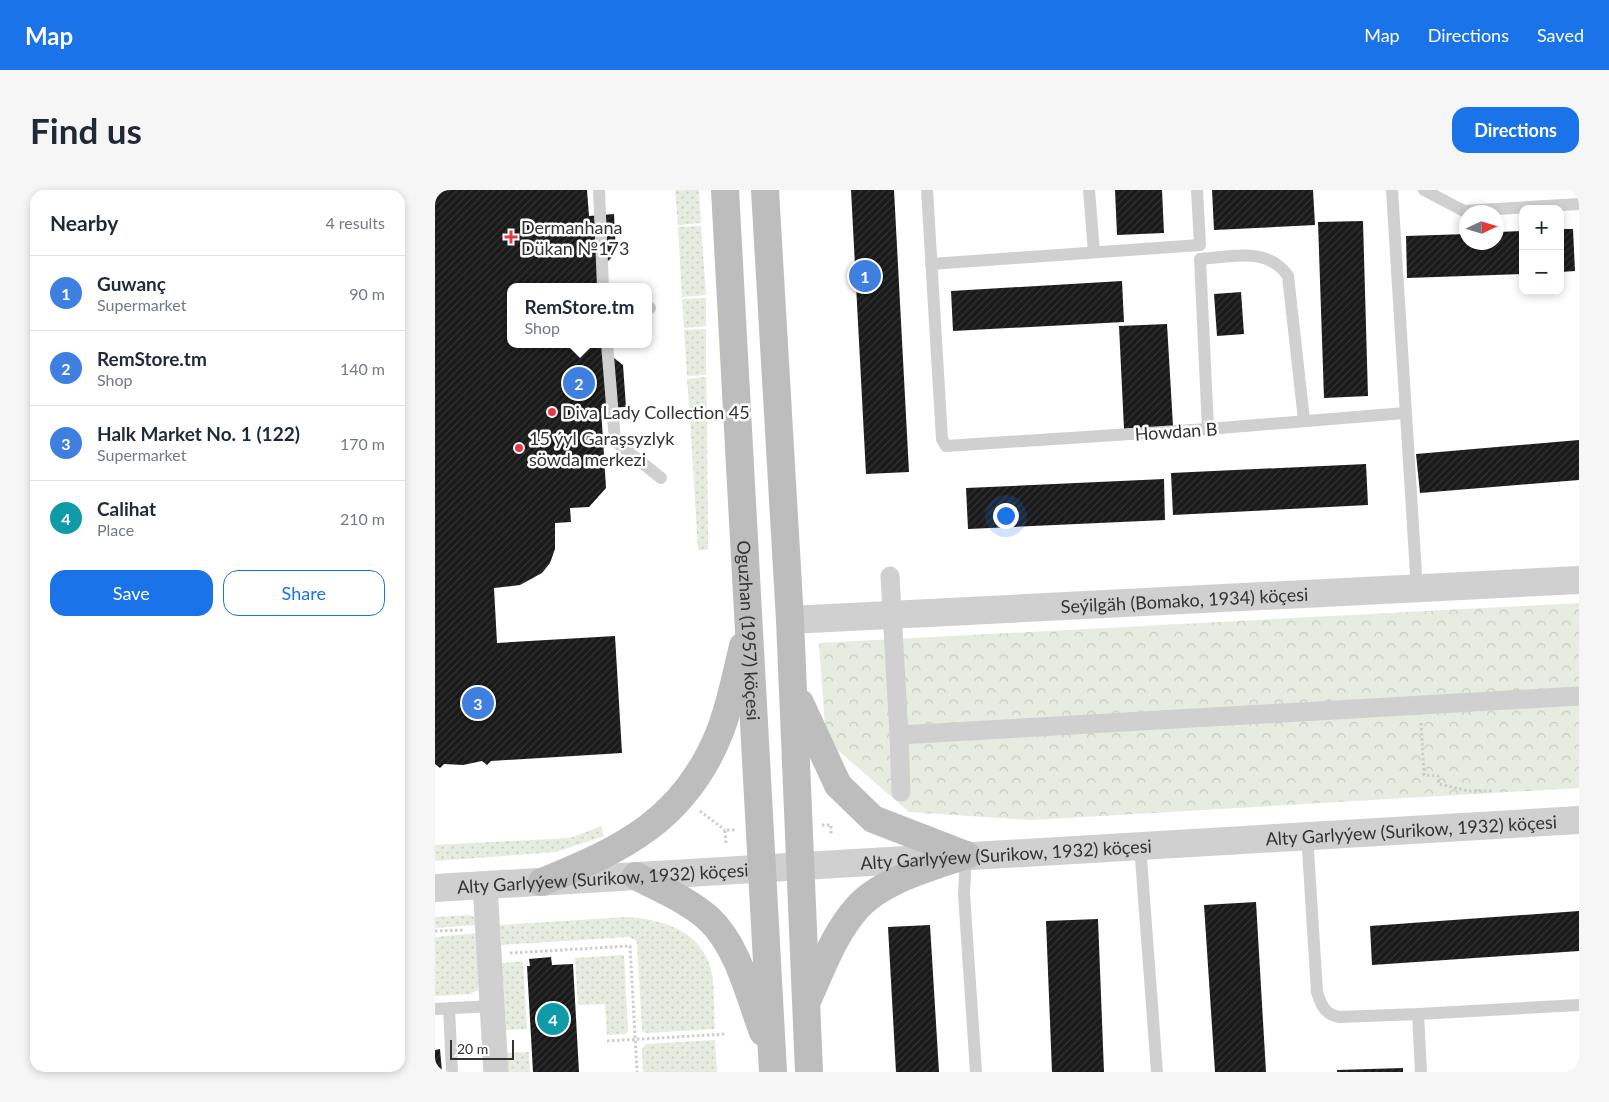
<!DOCTYPE html>
<html lang="en">
<head>
<meta charset="utf-8">
<style>
  :root { --surface:#fff; --page:#f6f6f7; --text:#1f2937; --muted:#747a83; --line:#e0e1e3; --accent:#1a73e8 }
  body { margin:0; font-family:Lato,sans-serif; background:var(--page); color:var(--text) }
  .controls { position:absolute; right:15px; top:15px; display:grid; overflow:hidden; border-radius:10px; box-shadow:0 2px 8px #0003 }
  .controls button { width:45px; height:45px; display:grid; place-items:center; padding:0; border:0; border-bottom:1px solid var(--line); background:var(--surface); color:var(--text); font:25px sans-serif }
  .compass { position:absolute; left:1024px; top:15px; width:45px; height:45px; border-radius:50%; background:var(--surface); box-shadow:0 2px 8px #0003; rotate:86deg }
  .scale { position:absolute; left:15px; bottom:12px; width:64px; box-sizing:border-box; padding-left:5px; border:2px solid #333; border-top:0; font-size:14px; line-height:18px; white-space:nowrap; color:#333; -webkit-text-stroke:4px #fff; paint-order:stroke }
  .you { position:absolute; left:570px; top:325px; width:18px; height:18px; margin:-12px; border:4px solid #fff; border-radius:50%; background:#1a73e8; box-shadow:0 0 0 8px #1a73e833 }
  .badge { display:grid; place-items:center; width:32px; height:32px; border-radius:50%; background:var(--accent); color:#fff; font-size:16px; font-weight:700 }
  .pin { position:absolute; translate:-50% -50%; border:2px solid #fff; box-shadow:0 1px 5px #0006 }
  .popup { position:absolute; left:72px; top:93px; width:145px; height:65px; box-sizing:border-box; display:grid; place-content:center; border-radius:10px; background:var(--surface); filter:drop-shadow(0 1px 4px #0005); font-size:16px; white-space:nowrap; color:var(--muted) }
  .popup b { font-size:19px; color:var(--text) }
  .popup::after { content:''; position:absolute; left:50%; top:100%; margin-left:-10px; border:10px solid transparent; border-top-color:var(--surface) }
  .list { margin:0; padding:0; list-style:none }
  h2 { display:flex; justify-content:space-between; align-items:center; height:65px; margin:0; padding:0 20px; font-size:21px }
  h2 small { font-size:16px; font-weight:400; color:var(--muted) }
  .list li { display:grid; grid-template-columns:32px 1fr auto; gap:15px; align-items:center; box-sizing:border-box; height:75px; padding:0 20px; border-top:1px solid var(--line) }
  .list b { display:block; font-size:19px; white-space:nowrap }
  .list p { margin:0; font-size:16px; white-space:nowrap; color:var(--muted) }
  .list em { font-size:16px; font-style:normal; color:var(--muted) }
  .actions { display:flex; gap:10px; padding:15px 20px }
  .actions a { flex:1; padding:11px 0; border:1px solid var(--accent); border-radius:15px; text-align:center; font-size:18px; color:var(--accent) }
  .actions .main { background:var(--accent); color:#fff }
  .map { position:relative; flex:none; width:1144px; height:882px; overflow:hidden; border-radius:15px }
  header { display:flex; align-items:center; gap:30px; box-sizing:border-box; height:70px; padding:0 25px; background:var(--accent); color:#fff }
  header strong { font-size:24px }
  nav { display:flex; gap:28px; margin-inline-start:auto; font-size:18px }
  .intro { display:flex; align-items:center; justify-content:space-between; box-sizing:border-box; height:120px; padding:0 30px }
  h1 { margin:0; font-size:35px }
  .button { padding:12px 22px; border-radius:15px; background:var(--accent); color:#fff; font-size:18px; font-weight:700 }
  main { display:flex; gap:30px; padding:0 30px }
  aside { flex:1; background:var(--surface); border-radius:15px; box-shadow:0 2px 8px #0003 }
  .map>svg:first-child { display:block }
  .grass { fill:url(#grass-dots) }
  .park { fill:url(#park-crowns) }
  .building { fill:url(#building-hatch) }
  .lines { fill:none; stroke-linecap:round; stroke-linejoin:round }
  .path { stroke:#cdcdcd; stroke-width:3; stroke-dasharray:2.5 2.5; stroke-linecap:butt }
  .service { stroke:#d0d0d0; stroke-width:12 }
  .pedestrian { stroke:#d0d0d0; stroke-width:19 }
  .minor { stroke:#d0d0d0; stroke-width:25 }
  .tertiary { stroke:#d0d0d0; stroke-width:28 }
  .secondary { stroke:#bdbdbd; stroke-width:28 }
  .poi-dot { fill:#e63946; stroke:#fff; stroke-width:2 }
  .labels { text-anchor:middle; dominant-baseline:central; stroke-width:5; stroke-linejoin:round; paint-order:stroke }
  .poi-label { font-size:18px; fill:#333; stroke:#fff; text-anchor:start }
  .street-label { font-size:18px; fill:#333; stroke:#fff }
</style>
</head>
<body>
<header>
<strong>Map</strong>
<nav><a>Map</a><a>Directions</a><a>Saved</a></nav>
</header>
<div class="intro"><h1>Find us</h1><a class="button">Directions</a></div>
<main>
<aside>
<h2>Nearby<small>4 results</small></h2>
<ul class="list">
<li><span class="badge" style="background:#3f7fe0">1</span><div><b>Guwanç</b><p>Supermarket</p></div><em>90 m</em></li>
<li><span class="badge" style="background:#3f7fe0">2</span><div><b>RemStore.tm</b><p>Shop</p></div><em>140 m</em></li>
<li><span class="badge" style="background:#3f7fe0">3</span><div><b>Halk Market No. 1 (122)</b><p>Supermarket</p></div><em>170 m</em></li>
<li><span class="badge" style="background:#0f9aa8">4</span><div><b>Calihat</b><p>Place</p></div><em>210 m</em></li>
</ul>
<div class="actions"><a class="main">Save</a><a>Share</a></div>
</aside>
<div class="map">
<svg width="1144" height="882" viewBox="0 0 1144 882">
  <defs>
    <pattern id="grass-dots" width="8" height="8" patternUnits="userSpaceOnUse" patternTransform="scale(1.25)"><rect width="8" height="8" fill="#e6ecdf"/><path d="M2 2h.1M6 6h.1" fill="none" stroke="#c6cbc0" stroke-width="1.8" stroke-linecap="round"/></pattern>
    <pattern id="park-crowns" width="20" height="18" patternUnits="userSpaceOnUse" patternTransform="scale(1.25)"><rect width="20" height="18" fill="#e6ecdf"/><path d="M2 6a3 3 0 1 1 6 0M12 15a3 3 0 1 1 6 0" fill="none" stroke="#c6cbc0"/></pattern>
    <pattern id="building-hatch" width="6" height="6" patternUnits="userSpaceOnUse" patternTransform="scale(1.25)"><rect width="6" height="6" fill="#1a1a1a"/><path d="M-1 1l2-2M0 6l6-6M5 7l2-2" fill="none" stroke="#333"/></pattern>
  </defs>
  <rect width="100%" height="100%" fill="#fff"/>
  <path class="grass" d="M240 0H264L266 33 243 35Z
    M266 36 271 105 247 107 243 37Z
    M271 108V136L249 138 247 109Z
    M271 139V185L252 186 249 140Z
    M271 187 272 225 255 226 252 189Z
    M272 227 273 360H263L255 228Z
    M166 636 169 646 121 662 0 671V655L135 648Z
    M35 725 39 727 41 735 0 738V727Z
    M191 727C223 729 261 738 274 773 281 793 278 818 280 839L210 843 207 840 202 751 194 747 66 755 65 735Z
    M42 743 43 800 35 804 0 806V747Z
    M189 765 193 841 190 844 172 845 170 814 143 815 140 768Z
    M88 771 92 839 71 840 67 773Z
    M280 850 282 882H208L207 859 211 854Z
    M94 862 95 882H73L72 863Z"/>
  <path class="park" d="M1144 413V598L596 630 474 622 391 550 384 453Z"/>
  <path class="building" d="M0 0H152L154 26 179 24 181 63 173 71 162 97H75V154H168L179 168 188 175 191 217 166 218 171 298 154 317 135 318 136 332 120 333V359L115 373 107 383 85 395 59 398 62 453 180 446 187 563 56 571 52 575 47 571 28 575 9 574 5 578 0 574Z
    M416 0H459L474 282 431 284Z
    M680 0H727L729 43 682 45Z
    M777 0H878L880 35 779 40Z
    M928 31 933 206 889 208 883 32Z
    M1125 39H1138L1140 81 1125 82Z
    M1088 41V84L972 88 971 46 1032 44V52H1062V42Z
    M687 91 689 132 518 141 516 101Z
    M806 102 809 144 782 146 779 104Z
    M732 134 738 236 689 239 684 136Z
    M1144 250V290L985 303 981 264Z
    M931 274 933 315 738 325 736 283Z
    M729 289 730 330 533 339 531 298Z
    M821 712 831 882H780L769 715Z
    M1144 721V761L937 775 935 736Z
    M663 729 669 882H617L611 731Z
    M495 735 504 882H461L453 737Z
    M116 767 117 775 138 774 144 882H98L92 776H95L94 769Z
    M5 859 7 882H0V860Z
    M968 878V882H902V880Z"/>
  <g class="lines">
    <path class="path" d="M986 533 989 585 1003 586 1004 594 1034 601H1058
      M265 621 290 640
      M387 635H396V646
      M291 653 290 640H301
      M0 741 29 740
      M75 763 195 756 202 882
      M172 851 291 844"/>
    <path class="service" d="M164 0 168 97
      M492 0 507 249 511 256 773 239 970 223
      M654 0 659 62
      M957 0 982 400
      M989 0 1029 21 1144 14
      M496 74 765 55 762 0
      M213 118H215
      M172 154 180 251 226 288
      M773 239 765 69C798 67 832 56 853 86L869 230
      M872 644 882 802C886 815 890 825 905 827L983 824 986 882
      M705 655 722 882
      M531 665 529 704 541 882
      M14 818 17 882
      M0 819 57 816
      M983 824 1144 815"/>
    <path class="pedestrian" d="M455 386 464 545 1144 506
      M464 545 466 602"/>
    <path class="minor" d="M50 695 61 882"/>
    <g class="tertiary">
      <path id="s1" d="M355 430 1144 390"/>
      <path id="s2" d="M0 698 1144 630"/>
    </g>
    <g class="secondary">
      <path id="s3" d="M290 0 338 882"/>
      <path d="M330 0 355 430 374 882"/>
      <path d="M365 513 403 595 438 629 531 665"/>
      <path d="M201 686C225 699 253 710 274 729 303 756 314 805 328 842"/>
      <path d="M107 692C188 659 249 630 284 544 295 517 301 485 308 456"/>
      <path d="M373 809C387 778 399 744 422 718 446 690 497 677 531 665"/>
    </g>
  </g>
  <g class="poi-dot">
    <path d="M73.5 39.5h5v5h5v5h-5v5h-5v-5h-5v-5h5z"/>
    <circle cx="117" cy="222" r="5"/>
    <circle cx="84" cy="258" r="5"/>
  </g>
  <g class="labels">
    <g class="poi-label">
      <text x="86" y="37">Dermanhana<tspan x="86" dy="21">Dükan №173</tspan></text>
      <text x="127" y="222">Diva Lady Collection 45</text>
      <text x="94" y="248">15 ýyl Garaşsyzlyk<tspan x="94" dy="21">söwda merkezi</tspan></text>
    </g>
    <g class="street-label">
      <text transform="translate(741 241) rotate(-4)">Howdan B</text>
      <text stroke="none"><textPath href="#s1" startOffset="395">Seýilgäh (Bomako, 1934) köçesi</textPath></text>
      <text stroke="none"><textPath href="#s3" startOffset="441">Oguzhan (1957) köçesi</textPath></text>
      <text stroke="none"><textPath href="#s2" startOffset="978">Alty Garlyýew (Surikow, 1932) köçesi</textPath></text>
      <text stroke="none"><textPath href="#s2" startOffset="572">Alty Garlyýew (Surikow, 1932) köçesi</textPath></text>
      <text stroke="none"><textPath href="#s2" startOffset="168">Alty Garlyýew (Surikow, 1932) köçesi</textPath></text>
    </g>
  </g>
</svg>
<div class="controls">
<button>+</button>
<button>−</button>
</div>
<svg class="compass" viewBox="-18 -18 36 36"><path d="M0-13l5 13h-10z" fill="#e53935"/><path d="M0 13l5-13h-10z" fill="#747a83"/></svg>
<div class="scale">20 m</div>
<div class="you"></div>
<div class="pin badge" style="left:430px;top:86px;background:#3f7fe0">1</div>
<div class="pin badge" style="left:144px;top:193px;background:#3f7fe0">2</div>
<div class="popup"><b>RemStore.tm</b>Shop</div>
<div class="pin badge" style="left:43px;top:513px;background:#3f7fe0">3</div>
<div class="pin badge" style="left:118px;top:829px;background:#0f9aa8">4</div>
</div>
</main>
</body>
</html>
